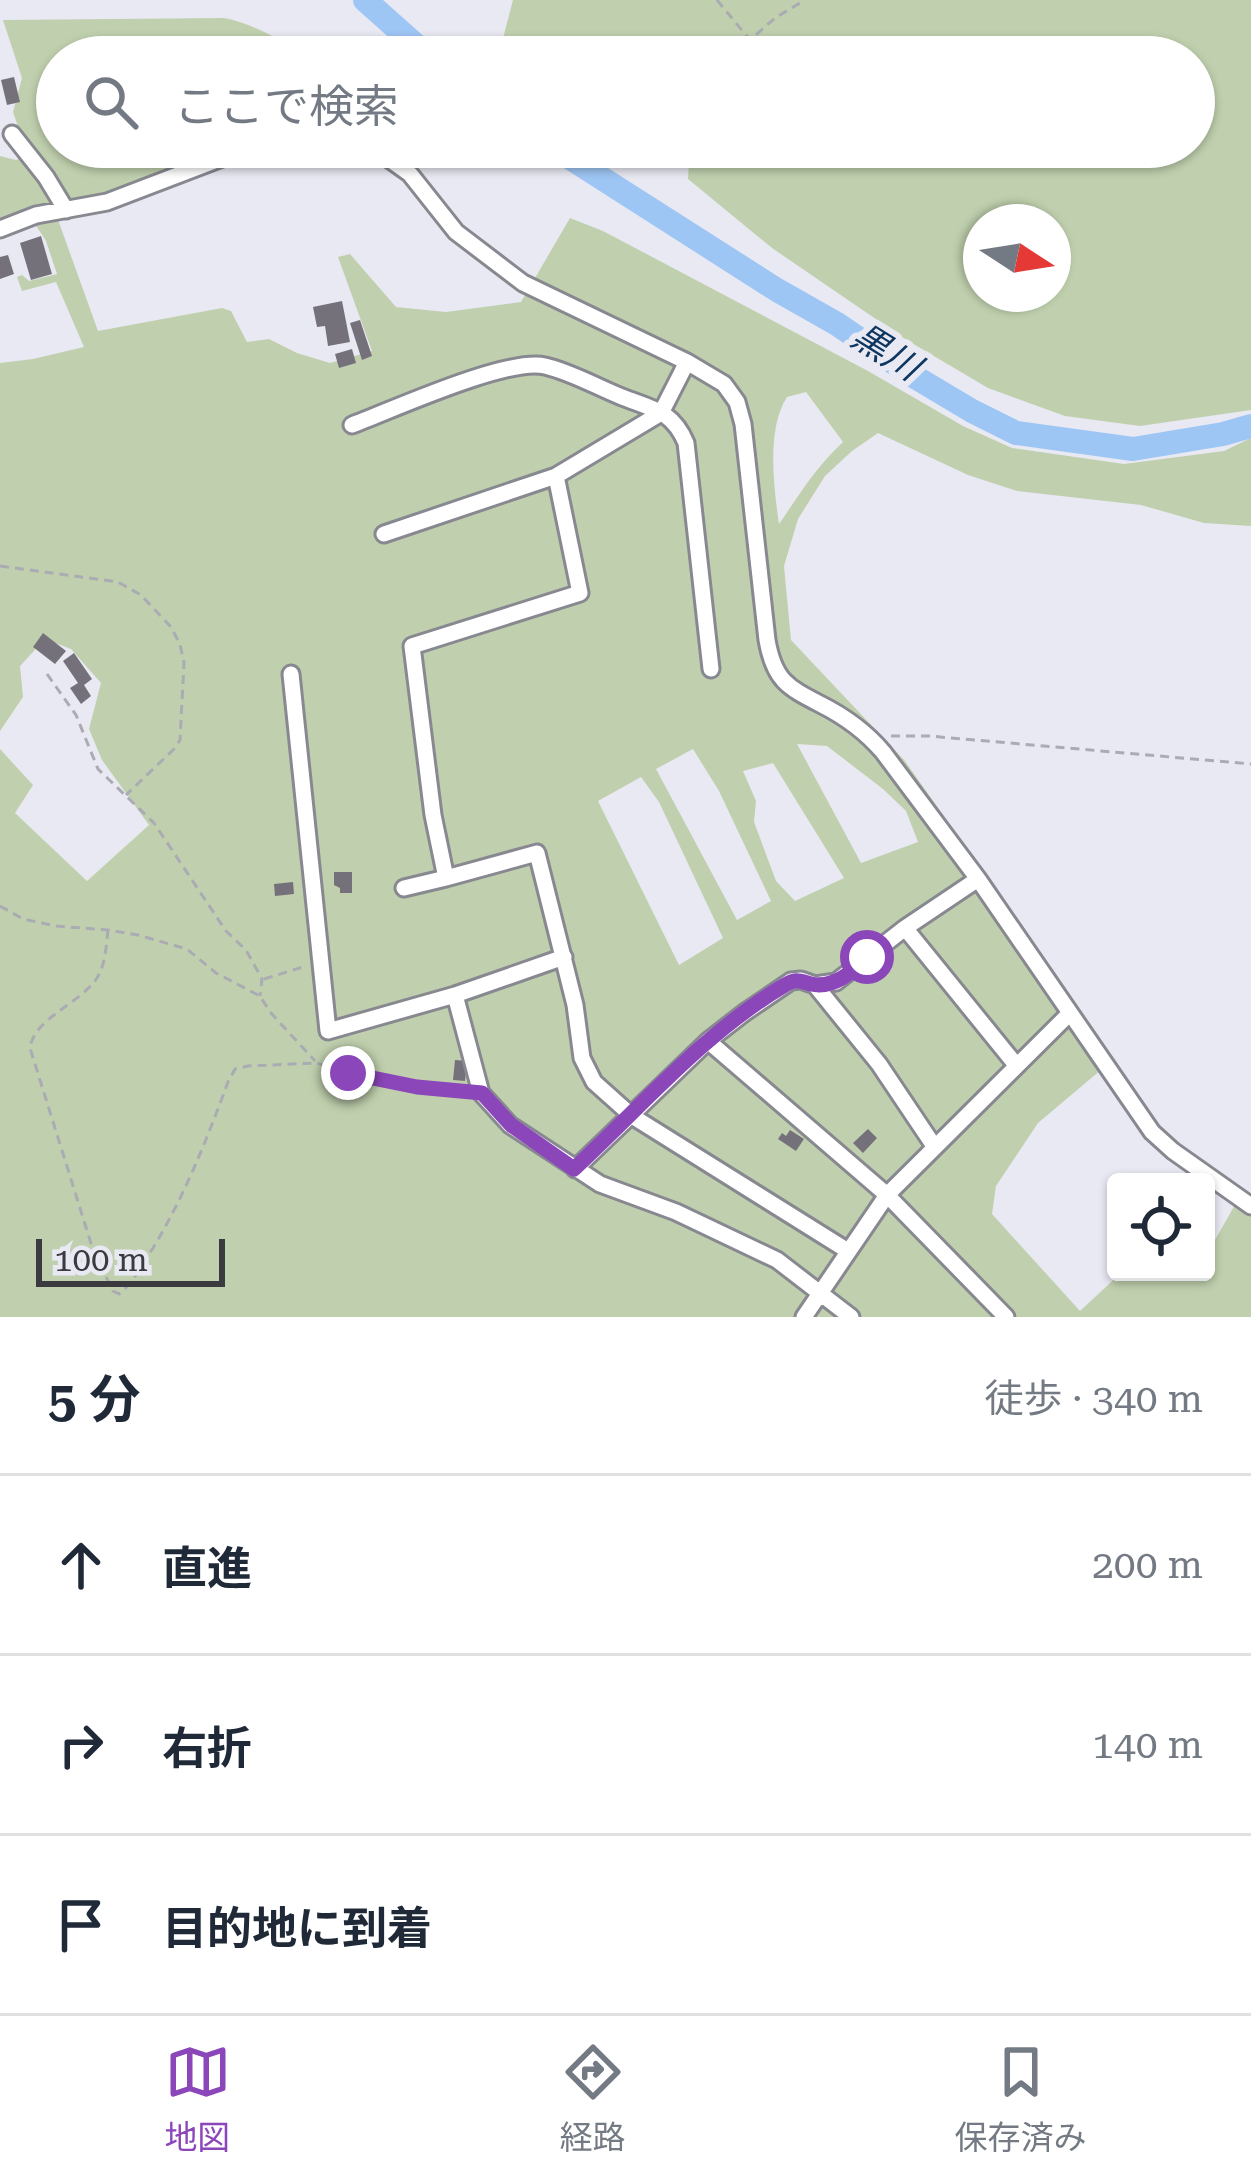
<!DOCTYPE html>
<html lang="ja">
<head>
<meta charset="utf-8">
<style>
  :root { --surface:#fff; --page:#f6f6f7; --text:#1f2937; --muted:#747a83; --line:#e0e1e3; --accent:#8b46ba }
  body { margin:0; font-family:"Roboto Serif","Noto Sans JP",serif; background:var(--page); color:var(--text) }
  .controls { position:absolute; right:36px; bottom:36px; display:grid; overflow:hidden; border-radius:12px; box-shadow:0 3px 9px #0004 }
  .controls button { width:108px; height:108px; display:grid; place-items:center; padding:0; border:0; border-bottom:3px solid var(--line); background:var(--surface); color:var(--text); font:60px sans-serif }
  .compass { position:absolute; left:963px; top:204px; width:108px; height:108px; border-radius:50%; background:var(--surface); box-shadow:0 3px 9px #0004; rotate:102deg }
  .scale { position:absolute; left:36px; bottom:30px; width:189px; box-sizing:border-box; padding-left:12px; border:6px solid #3b3b3f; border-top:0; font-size:33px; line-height:42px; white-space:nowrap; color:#3b3b3f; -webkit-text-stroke:9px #e9e9f3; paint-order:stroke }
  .stop { position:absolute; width:36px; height:36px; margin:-27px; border:9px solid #8b46ba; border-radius:50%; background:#fff }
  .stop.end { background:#8b46ba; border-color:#fff; box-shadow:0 3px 12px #0008 }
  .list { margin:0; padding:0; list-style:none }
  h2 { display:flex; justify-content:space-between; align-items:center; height:156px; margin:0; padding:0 48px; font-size:51px }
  h2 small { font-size:39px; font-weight:400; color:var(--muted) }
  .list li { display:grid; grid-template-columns:78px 1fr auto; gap:36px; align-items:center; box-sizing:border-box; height:180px; padding:0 48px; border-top:3px solid var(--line) }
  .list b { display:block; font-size:45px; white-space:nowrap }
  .list em { font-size:39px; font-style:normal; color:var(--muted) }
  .icon { flex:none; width:66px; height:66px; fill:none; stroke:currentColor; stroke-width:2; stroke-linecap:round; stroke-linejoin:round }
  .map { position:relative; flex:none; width:1251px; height:1317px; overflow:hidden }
  .search { position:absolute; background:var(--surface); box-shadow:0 3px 9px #0004; left:36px; right:36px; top:36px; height:132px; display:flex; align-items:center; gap:30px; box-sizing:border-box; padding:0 42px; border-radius:66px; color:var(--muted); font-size:45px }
  .sheet { height:696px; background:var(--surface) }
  nav { display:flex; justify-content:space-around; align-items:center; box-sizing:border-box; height:168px; border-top:3px solid var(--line); background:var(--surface); font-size:33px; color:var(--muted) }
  nav a { display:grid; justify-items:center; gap:6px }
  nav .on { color:var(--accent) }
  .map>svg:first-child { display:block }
  .green { fill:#c0d0ae; fill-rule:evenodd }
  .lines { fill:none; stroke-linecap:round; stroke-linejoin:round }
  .river { stroke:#9ec6f4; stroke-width:24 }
  .building { fill:#74717a }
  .minor-casing { stroke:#888891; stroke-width:21 }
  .path { stroke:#ababb3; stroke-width:3; stroke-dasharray:9 6; stroke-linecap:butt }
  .minor { stroke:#fff; stroke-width:15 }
  .route { stroke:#8b46ba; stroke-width:15 }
  .labels { text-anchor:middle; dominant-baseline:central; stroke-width:12; stroke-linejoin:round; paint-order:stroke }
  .water-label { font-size:36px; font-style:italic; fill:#0d3761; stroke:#e9e9f3 }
</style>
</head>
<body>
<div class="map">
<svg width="1251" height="1317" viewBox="0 0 1251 1317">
  <rect width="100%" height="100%" fill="#e9e9f3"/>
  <path class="green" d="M513 0H1251V410L1140 426 1065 416 988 388 905 339 772 248 688 179 689 161 697 147H1194V57H633L626 49 601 42 589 57H510L502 42ZM981 222H1053V294H981Z
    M224 18C252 23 275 38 301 51V57H57V147H236L104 196 0 222V156L16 160 33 155 21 135 13 112 22 78 3 20Z
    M57 217 98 331 222 308 231 311 247 342 269 339 297 353 330 363 372 351 338 257 350 254 396 307 446 312 521 302 570 218 603 231 868 371 963 426 1012 448 1124 464 1224 451 1251 438V526L1204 523 1141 505 1017 491 968 475 878 433 852 451 825 476 798 519 784 566 791 640 905 761 1099 1037 1106 1051 1102 1069 1038 1123 996 1186 992 1214 1080 1311 1122 1272H1206V1239L1215 1240 1236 1203 1251 1213V1317H0V749L33 785 15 813 87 881 149 825 102 760 89 729 101 683 71 649 45 639 20 666 23 697 0 731V363L33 359 84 347 56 282 22 291 17 277 22 275 29 281 57 274 46 241 35 224ZM806 392 843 442C815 468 800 494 779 524 774 488 766 429 787 397ZM797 744 827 746 883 789 906 811 918 842 861 863ZM693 749 719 791 771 901 737 920 656 769ZM773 763 844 878 795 901 776 881 754 822 756 801 743 771ZM641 777 659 802 723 938 679 965 598 801Z"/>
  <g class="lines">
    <path class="river" d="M365 0 429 57
      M553 147 777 290 837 324 915 377 972 411 1016 433 1133 449 1223 434 1251 426"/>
  </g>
  <path class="building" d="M14 77 20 102 7 105 1 80Z
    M41 236 52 274 31 280 20 243Z
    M8 255 14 274 0 279V257Z
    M342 301 350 342 328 346 325 326 317 327 313 307Z
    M360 320 372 356 362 360 350 323Z
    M352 349 356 363 339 368 335 354Z
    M43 633 66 651 55 664 33 647Z
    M74 653 92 679 84 685 91 696 81 704 70 688 78 683 63 661Z
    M334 872H352V893H340V888L334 885Z
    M293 882 294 894 275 896 274 884Z
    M455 1060 467 1061 465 1081 453 1080Z
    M868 1129 877 1138 863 1153 853 1143Z
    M790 1130 804 1139 796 1151 778 1139 782 1133 786 1136Z"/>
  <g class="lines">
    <g class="minor-casing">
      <path id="minor" d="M12 134 46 177 66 210
        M372 147 410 174 456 232 523 283 687 362 724 384 737 402 743 424 767 640C774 680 787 687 820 704 844 716 866 732 883 752L978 879 1152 1132 1173 1151 1251 1206
        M0 229 36 215 107 202 251 147
        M687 362 661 413 556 476 580 593 412 646 433 815 446 878 537 853 575 1005 582 1058 594 1082 632 1116 848 1251
        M352 425C392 410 508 357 545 366 571 372 597 387 622 397 653 409 673 411 686 443L711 669
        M384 534 556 476
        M291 674 328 1031 455 995
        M404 888 446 878
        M905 928 1016 1065
        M564 957 455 995 481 1093 510 1125 600 1184 676 1212 777 1260 851 1317
        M815 985 879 1064 934 1146
        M708 1041 887 1195 1006 1317
        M575 1169 708 1041 744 1013 791 981 801 980 815 985 836 982 905 928 978 879
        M804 1317 887 1195 1069 1014"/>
    </g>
    <path class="path" d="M717 0 750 40 775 18 805 0
      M0 566 118 582 141 595 171 627 180 644 184 663 180 740 174 749 126 795
      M47 674 76 715 98 769 154 823 226 931 246 950 262 979 260 996
      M891 736H929L1251 764
      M0 906 23 919 56 926 108 930 138 935 187 949 216 973 260 996 270 1012 315 1061
      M108 930C106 946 106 963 97 978 80 1004 34 1018 30 1048L94 1253 113 1291 119 1294C134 1282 142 1265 153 1248 185 1195 207 1139 228 1082L235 1069 248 1066 316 1063 377 1079 465 1093
      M264 979 306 966"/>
    <use href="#minor" class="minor"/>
  </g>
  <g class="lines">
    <path class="route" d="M348 1073 417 1087 482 1093 511 1125 574 1169C642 1106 705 1032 785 985 796 978 800 981 811 984 834 989 852 972 867 957"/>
  </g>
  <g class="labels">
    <g class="water-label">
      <text transform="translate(886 352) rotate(32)">黒川</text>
    </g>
  </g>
</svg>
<div class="controls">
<button><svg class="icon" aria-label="locate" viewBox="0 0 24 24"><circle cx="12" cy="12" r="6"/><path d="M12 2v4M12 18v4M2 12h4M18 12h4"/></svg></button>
</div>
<svg class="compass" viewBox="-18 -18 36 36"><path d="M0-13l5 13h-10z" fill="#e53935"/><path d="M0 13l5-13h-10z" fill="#747a83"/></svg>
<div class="scale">100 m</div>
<div class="stop" style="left:867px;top:957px"></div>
<div class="stop end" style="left:348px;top:1073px"></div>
<div class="search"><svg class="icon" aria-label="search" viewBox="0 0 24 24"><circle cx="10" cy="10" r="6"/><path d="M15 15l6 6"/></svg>ここで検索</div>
</div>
<section class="sheet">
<h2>5 分<small>徒歩 · 340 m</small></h2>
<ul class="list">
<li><svg class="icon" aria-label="ahead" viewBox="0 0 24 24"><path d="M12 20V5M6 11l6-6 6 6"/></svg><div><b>直進</b></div><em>200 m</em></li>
<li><svg class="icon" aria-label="right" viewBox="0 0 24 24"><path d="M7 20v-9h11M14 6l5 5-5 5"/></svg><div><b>右折</b></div><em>140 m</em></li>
<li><svg class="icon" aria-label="arrive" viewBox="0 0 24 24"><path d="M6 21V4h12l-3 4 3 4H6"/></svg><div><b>目的地に到着</b></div></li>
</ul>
</section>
<nav>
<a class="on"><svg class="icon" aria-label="map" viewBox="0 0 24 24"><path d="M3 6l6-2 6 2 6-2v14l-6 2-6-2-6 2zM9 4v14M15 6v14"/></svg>地図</a>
<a><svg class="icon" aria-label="directions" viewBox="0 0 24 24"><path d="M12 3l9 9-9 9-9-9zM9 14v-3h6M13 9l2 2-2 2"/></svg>経路</a>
<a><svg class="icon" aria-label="saved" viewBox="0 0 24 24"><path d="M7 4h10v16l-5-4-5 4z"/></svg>保存済み</a>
</nav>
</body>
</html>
